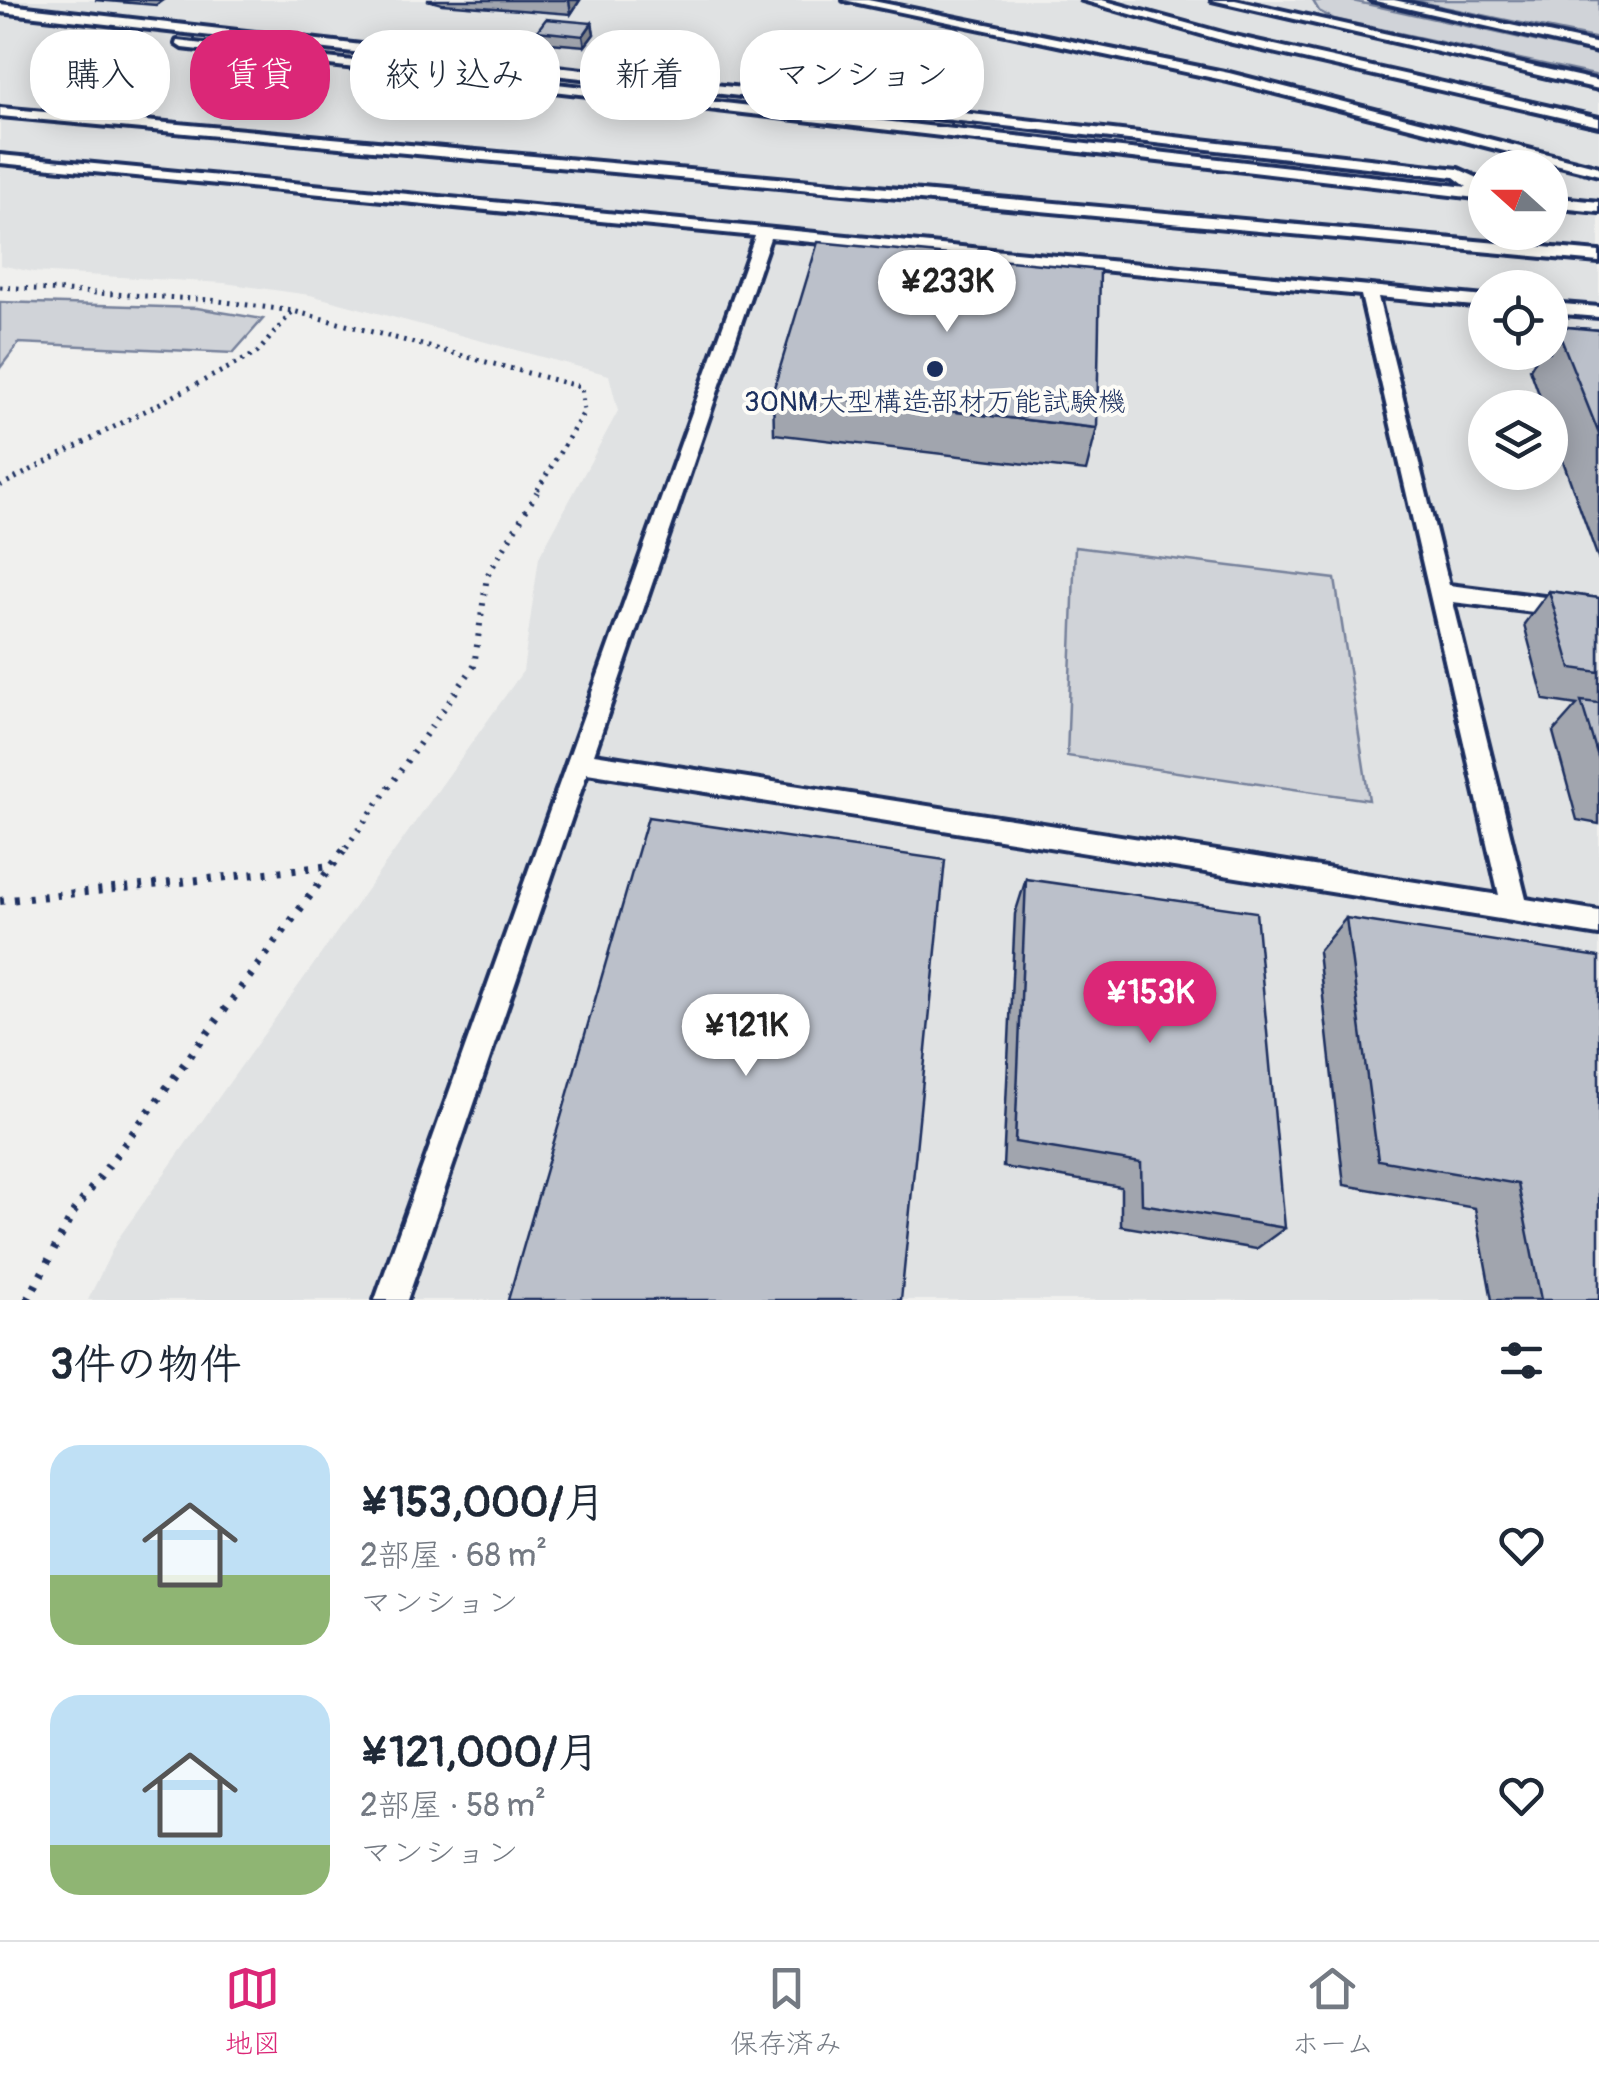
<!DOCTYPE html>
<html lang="ja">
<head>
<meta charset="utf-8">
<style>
	body { margin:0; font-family:Pangolin,"Klee One",sans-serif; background:#f2f2f3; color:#1f2937; height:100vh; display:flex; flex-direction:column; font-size:38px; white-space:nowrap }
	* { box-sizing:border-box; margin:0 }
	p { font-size:32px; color:#747a83 }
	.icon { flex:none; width:55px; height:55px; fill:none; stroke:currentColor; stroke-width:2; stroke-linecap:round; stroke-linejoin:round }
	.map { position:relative; height:1300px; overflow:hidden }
	.panel { display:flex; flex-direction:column; background:#fff; flex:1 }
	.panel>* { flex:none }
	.top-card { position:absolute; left:30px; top:30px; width:1000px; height:90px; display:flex; gap:20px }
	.needle { width:65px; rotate:291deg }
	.fabs { position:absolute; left:1468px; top:150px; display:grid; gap:20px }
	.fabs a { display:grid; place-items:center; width:100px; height:100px; border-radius:50%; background:#fff; box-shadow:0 5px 25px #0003; font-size:50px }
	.price { position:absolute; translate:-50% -85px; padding:0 22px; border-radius:35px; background:#fff; color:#222; font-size:32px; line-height:65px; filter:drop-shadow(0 2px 5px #0008) }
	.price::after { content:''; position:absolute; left:50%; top:60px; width:30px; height:22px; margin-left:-15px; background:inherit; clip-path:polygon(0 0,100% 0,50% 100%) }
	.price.on { background:#db2777; color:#fff }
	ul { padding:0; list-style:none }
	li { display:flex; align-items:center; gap:30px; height:250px; padding:0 50px }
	li span { display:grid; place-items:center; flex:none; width:280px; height:200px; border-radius:30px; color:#555 }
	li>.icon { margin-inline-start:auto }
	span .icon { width:120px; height:120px; fill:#fffc; stroke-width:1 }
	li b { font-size:42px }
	h2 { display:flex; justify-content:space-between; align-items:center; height:120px; padding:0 50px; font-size:42px }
	.chip { padding:0 35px; border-radius:40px; background:#fff; box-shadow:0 5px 25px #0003; font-size:35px; line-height:90px }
	.chip.on { background:#db2777; color:#fff }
	.menu { display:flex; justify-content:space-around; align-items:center; height:140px; border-top:2px solid #e0e1e3; background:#fff; font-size:28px; color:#747a83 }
	.menu a { display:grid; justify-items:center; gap:5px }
	.menu .on { color:#db2777 }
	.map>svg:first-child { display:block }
	.built { fill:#e0e2e3; fill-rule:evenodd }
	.green { fill:#d0d3d8; stroke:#76819b; stroke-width:2.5 }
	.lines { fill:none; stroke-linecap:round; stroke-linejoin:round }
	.lane-casing { stroke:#1b2f5e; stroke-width:8 }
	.path-far2 { stroke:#1b2f5e; stroke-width:5; stroke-dasharray:2.5 6; stroke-linecap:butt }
	.path-far1 { stroke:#1b2f5e; stroke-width:6; stroke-dasharray:2.5 8; stroke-linecap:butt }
	.path { stroke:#1b2f5e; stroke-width:8; stroke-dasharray:4 10; stroke-linecap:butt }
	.lane { fill:#fdfcf7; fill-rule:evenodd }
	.wall { fill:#a1a5ae; stroke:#1b2f5e; stroke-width:2.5 }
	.shaded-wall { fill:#83868d; stroke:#1b2f5e; stroke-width:2.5 }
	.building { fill:#bbc0ca; stroke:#1b2f5e; stroke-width:2.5 }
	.poi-dot { fill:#1b2f5e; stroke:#fdfcf7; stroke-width:4 }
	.labels { text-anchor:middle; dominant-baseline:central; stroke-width:8; stroke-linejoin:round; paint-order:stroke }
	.poi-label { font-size:28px; fill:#1b2f5e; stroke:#fdfcf7 }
</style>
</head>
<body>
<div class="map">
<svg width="1599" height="1300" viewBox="0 0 1599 1300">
	<rect width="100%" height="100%" fill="#f0f0ee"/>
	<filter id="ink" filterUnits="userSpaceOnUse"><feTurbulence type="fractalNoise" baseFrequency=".01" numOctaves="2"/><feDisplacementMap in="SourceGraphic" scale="20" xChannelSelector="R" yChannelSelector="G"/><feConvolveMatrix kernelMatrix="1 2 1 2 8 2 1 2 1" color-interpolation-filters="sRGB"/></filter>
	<g filter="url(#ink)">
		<!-- built -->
		<path class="built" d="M0,0H1599V1300H88L117,1240L523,671L539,557L618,411L609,375L310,295L224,283L33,272L0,265ZM1485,168H1550V232H1485ZM1485,288H1550V352H1485ZM1485,408H1550V472H1485Z"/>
		<!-- green -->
		<g class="green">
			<path d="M1348,0L1599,55V76L1334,19L1319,11L1313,1Z"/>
			<path d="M1410,0H1599V39Z"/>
			<path d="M0,302L197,308L263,319L233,353L19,343L0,368Z"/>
			<path d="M1075,547L1335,579L1369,800L1067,756Z"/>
		</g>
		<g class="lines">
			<defs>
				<g id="lane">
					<path d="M844,0H868L1229,73L1599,167V175L1228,81Z"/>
					<path d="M1082,0H1102L1230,35L1599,118V126L1228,42Z"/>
					<path d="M1212,0H1235L1599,81V89Z"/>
					<path d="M1371,0H1394L1599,44V52Z"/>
					<path d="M0,4L1458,169L1478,178L1485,199L182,48L176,44L177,41L1467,187L1454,177L0,12Z"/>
					<path d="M0,108L1599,252V262L0,116Z"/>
					<path d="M0,155L1485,297V307L1378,297L1449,585L1599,604V620L1453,602L1526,899L1599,911V935L587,773L407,1300H375L755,236L0,163ZM770,238L1361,295L1499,895L594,754Z"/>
					<path d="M1550,197L1599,202V212L1550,207Z"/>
					<path d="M1550,303L1599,307V317L1550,313Z"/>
				</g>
			</defs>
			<!-- lane casing -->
			<use href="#lane" class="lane-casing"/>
			<!-- path-far2 -->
			<g class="path-far2">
				<path d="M0,287L211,300L293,311L581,387L584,412L535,494"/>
				<path d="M0,486L257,353L292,312"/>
			</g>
			<!-- path-far1 -->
			<path class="path-far1" d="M346,848L474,666L487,576L537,492"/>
			<!-- path -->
			<g class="path">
				<path d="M0,901L332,866"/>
				<path d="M28,1300L73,1213L347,846"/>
			</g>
			<!-- lane -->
			<use href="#lane" class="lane"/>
		</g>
		<!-- wall -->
		<g class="wall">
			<path d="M95,0H163L156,5Z"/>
			<path d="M427,0H580L571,14L442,4Z"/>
			<path d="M592,23L594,34L585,46L538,42L537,31Z"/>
			<path d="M1556,326L1599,330V561L1550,425V408H1544L1530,369L1540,352H1550V336Z"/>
			<path d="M773,391L1097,428L1086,471L774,434Z"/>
			<path d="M1549,591L1599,598V824L1577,820L1553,732L1577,705L1544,700L1524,624Z"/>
			<path d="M1026,879L1285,1228L1256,1249L1121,1226V1187L1003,1167L1015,914Z"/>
			<path d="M1346,918L1599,1300H1492L1475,1208L1344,1185L1318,952Z"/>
		</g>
		<!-- shaded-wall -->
		<g class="shaded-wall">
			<path d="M569,0H580L571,14Z"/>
			<path d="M592,23L594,34L585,46L583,36Z"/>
		</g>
		<!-- building -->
		<g class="building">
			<path d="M546,19L592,23L583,36L537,31Z"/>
			<path d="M818,242L1100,270L1097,428L773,391Z"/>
			<path d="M1556,326L1599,330V434Z"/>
			<path d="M1549,591L1599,598V672L1571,668Z"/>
			<path d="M1581,701L1599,703V760Z"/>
			<path d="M648,817L945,860L901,1300H508Z"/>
			<path d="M1026,879L1256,912L1285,1228L1142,1204L1141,1163L1015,1142Z"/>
			<path d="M1346,918L1599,957V1300H1541L1518,1184L1378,1160Z"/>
		</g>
	</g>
	<!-- markers -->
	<circle class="poi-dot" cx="935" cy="369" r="10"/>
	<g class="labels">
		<!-- poi labels -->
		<g class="poi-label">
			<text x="935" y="402">30NM大型構造部材万能試験機</text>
		</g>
	</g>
</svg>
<div class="fabs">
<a><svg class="needle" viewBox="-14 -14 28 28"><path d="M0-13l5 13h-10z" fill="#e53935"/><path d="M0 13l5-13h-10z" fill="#747a83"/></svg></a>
<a><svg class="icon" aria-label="locate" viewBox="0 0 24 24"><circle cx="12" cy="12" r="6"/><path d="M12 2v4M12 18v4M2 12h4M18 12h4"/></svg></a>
<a><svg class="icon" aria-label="layers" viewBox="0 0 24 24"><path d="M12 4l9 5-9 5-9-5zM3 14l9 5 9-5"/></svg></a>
</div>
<b class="price" style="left:947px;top:335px">¥233K</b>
<b class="price on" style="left:1150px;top:1046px">¥153K</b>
<b class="price" style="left:746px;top:1079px">¥121K</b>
<div class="top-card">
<a class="chip">購入</a>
<a class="chip on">賃貸</a>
<a class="chip">絞り込み</a>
<a class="chip">新着</a>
<a class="chip">マンション</a>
</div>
</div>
<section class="panel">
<h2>3件の物件<svg class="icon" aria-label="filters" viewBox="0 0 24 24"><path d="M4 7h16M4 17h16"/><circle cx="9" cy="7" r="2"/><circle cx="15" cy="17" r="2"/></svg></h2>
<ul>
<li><span style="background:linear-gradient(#bfe0f5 65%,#8fb573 0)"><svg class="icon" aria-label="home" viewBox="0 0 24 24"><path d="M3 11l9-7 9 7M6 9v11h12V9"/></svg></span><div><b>¥153,000/月</b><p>2部屋 · 68 m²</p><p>マンション</p></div><svg class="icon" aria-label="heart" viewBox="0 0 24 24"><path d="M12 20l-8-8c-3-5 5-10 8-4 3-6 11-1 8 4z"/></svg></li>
<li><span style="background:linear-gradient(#bfe0f5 75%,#8fb573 0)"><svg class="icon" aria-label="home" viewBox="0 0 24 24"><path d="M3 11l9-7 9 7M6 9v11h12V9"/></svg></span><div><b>¥121,000/月</b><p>2部屋 · 58 m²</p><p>マンション</p></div><svg class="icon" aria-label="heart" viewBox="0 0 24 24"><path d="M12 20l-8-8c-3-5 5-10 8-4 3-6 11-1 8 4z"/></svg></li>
</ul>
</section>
<nav class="menu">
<a class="on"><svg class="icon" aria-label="map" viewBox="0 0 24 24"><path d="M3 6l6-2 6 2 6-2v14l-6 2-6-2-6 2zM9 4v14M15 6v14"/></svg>地図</a>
<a><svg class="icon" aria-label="saved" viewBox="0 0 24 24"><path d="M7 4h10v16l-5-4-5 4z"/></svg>保存済み</a>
<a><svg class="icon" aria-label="home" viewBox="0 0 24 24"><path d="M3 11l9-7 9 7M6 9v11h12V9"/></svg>ホーム</a>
</nav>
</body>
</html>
